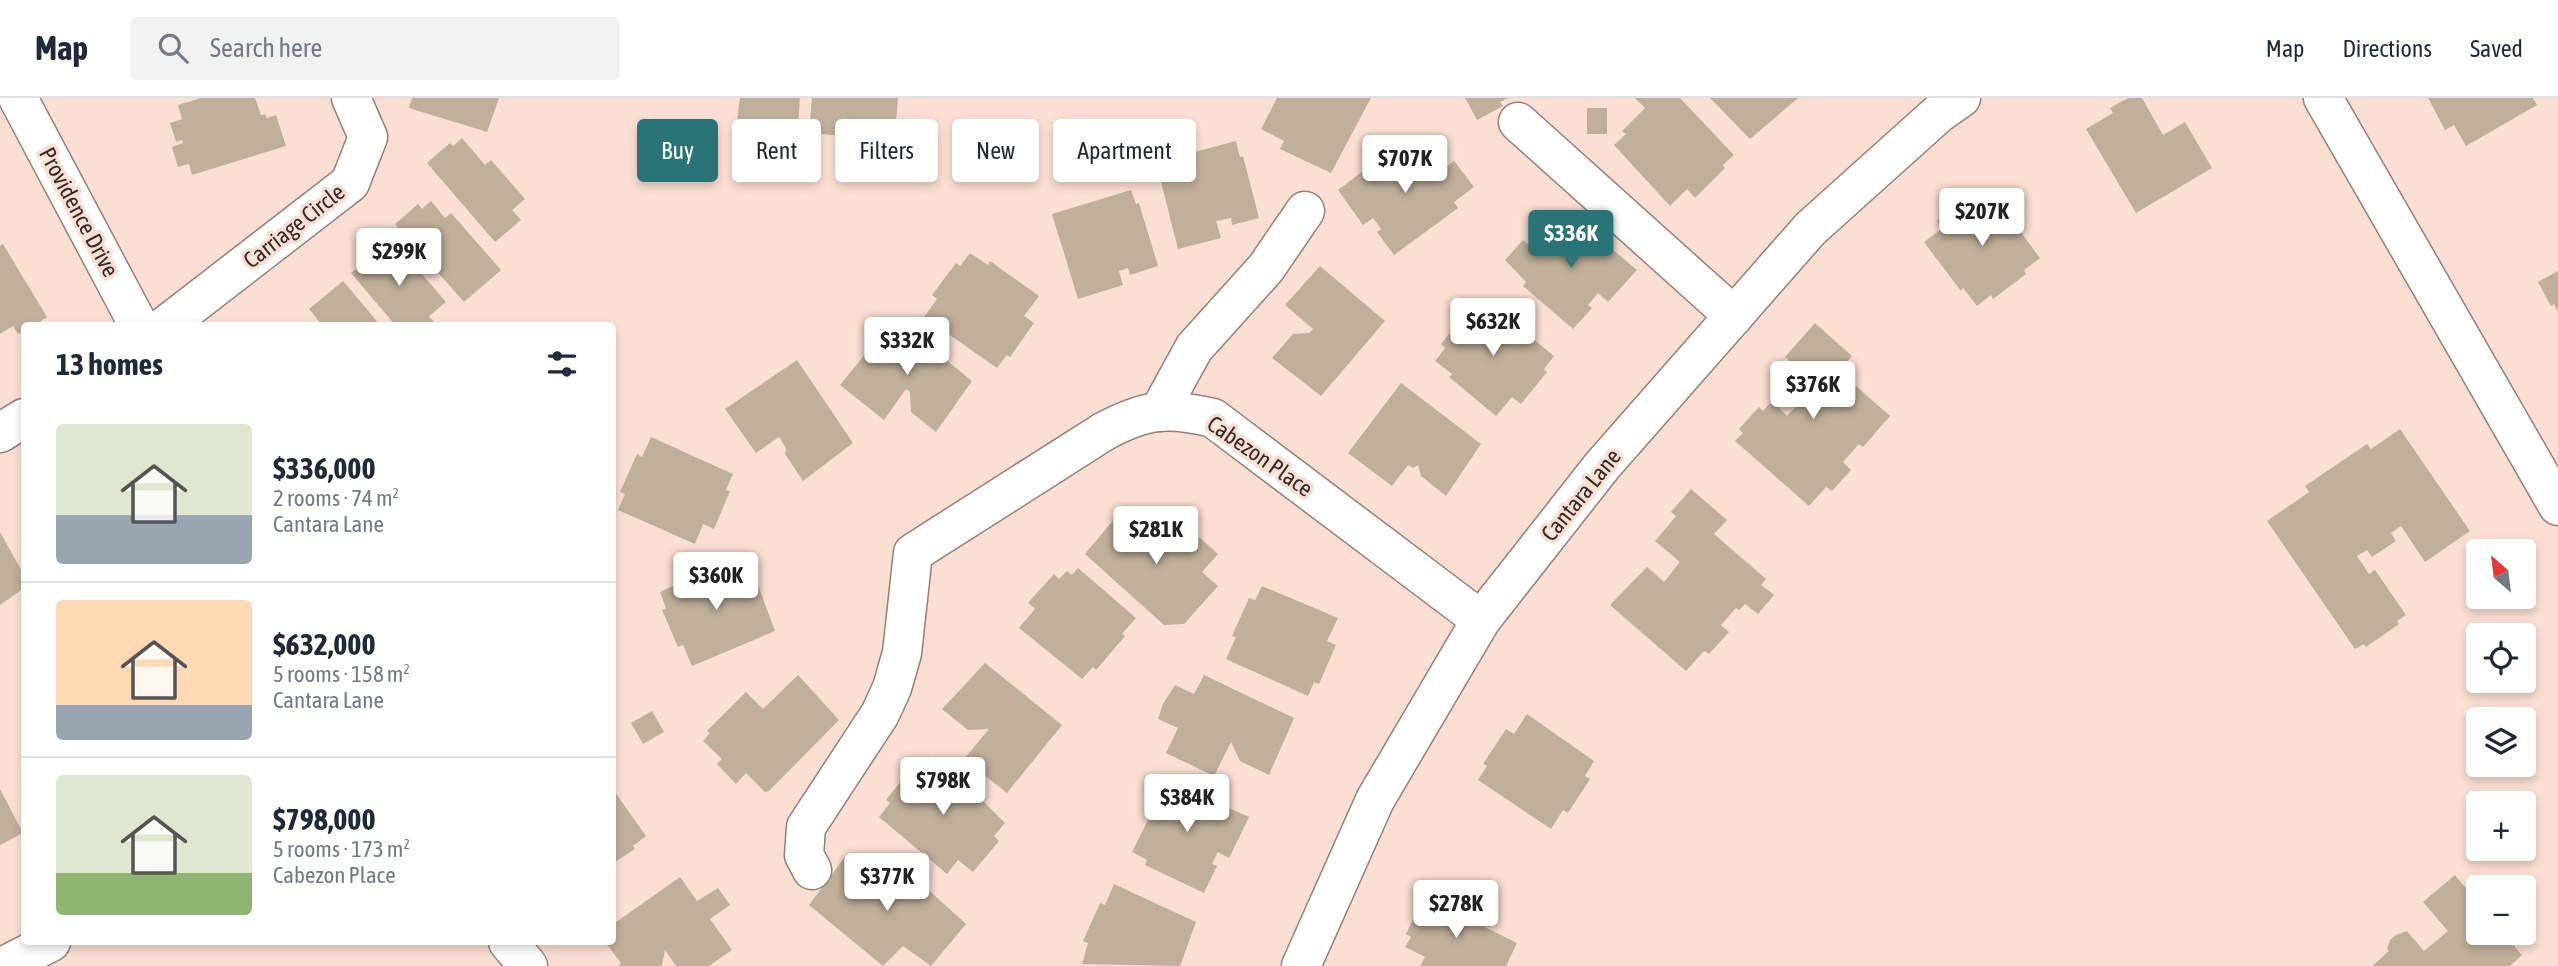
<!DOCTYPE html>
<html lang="en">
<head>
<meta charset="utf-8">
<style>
	body { margin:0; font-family:"Asap Condensed",sans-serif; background:#f2f2f3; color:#1f2937; height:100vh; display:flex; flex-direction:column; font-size:26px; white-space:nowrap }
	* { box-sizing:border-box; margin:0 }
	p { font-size:23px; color:#747a83 }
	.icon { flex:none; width:38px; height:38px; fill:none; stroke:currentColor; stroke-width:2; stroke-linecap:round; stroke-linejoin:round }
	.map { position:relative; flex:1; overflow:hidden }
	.details { position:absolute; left:21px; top:224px; width:595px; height:623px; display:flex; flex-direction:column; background:#fff; border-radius:7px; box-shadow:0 4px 10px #0003 }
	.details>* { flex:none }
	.banner { position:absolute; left:637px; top:21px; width:665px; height:63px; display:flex; gap:14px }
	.needle { width:46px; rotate:332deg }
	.tools { position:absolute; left:2466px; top:441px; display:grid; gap:14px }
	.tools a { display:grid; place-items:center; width:70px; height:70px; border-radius:7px; background:#fff; box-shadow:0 4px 10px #0003; font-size:35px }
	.price { position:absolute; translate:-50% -60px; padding:0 16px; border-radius:7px; background:#fff; color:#222; font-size:23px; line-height:46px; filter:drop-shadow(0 2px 4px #0008) }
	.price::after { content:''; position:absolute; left:50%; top:42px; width:21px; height:16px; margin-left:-10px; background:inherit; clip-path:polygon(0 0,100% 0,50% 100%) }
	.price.current { background:#2a7478; color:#fff }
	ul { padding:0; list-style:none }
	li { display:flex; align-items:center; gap:21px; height:175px; padding:0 35px }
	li+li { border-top:2px solid #e0e1e3 }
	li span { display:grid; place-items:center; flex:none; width:196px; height:140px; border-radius:7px; color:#555 }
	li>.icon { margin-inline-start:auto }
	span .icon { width:84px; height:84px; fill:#fffc; stroke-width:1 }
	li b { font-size:30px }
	h2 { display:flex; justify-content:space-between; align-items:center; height:84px; padding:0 35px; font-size:30px }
	.chip { padding:0 24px; border-radius:7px; background:#fff; box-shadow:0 4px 10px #0003; font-size:24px; line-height:63px }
	.chip.current { background:#2a7478; color:#fff }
	header { display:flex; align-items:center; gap:42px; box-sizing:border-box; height:98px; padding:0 35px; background:#fff; border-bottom:2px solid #e0e1e3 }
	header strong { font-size:33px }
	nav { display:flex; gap:38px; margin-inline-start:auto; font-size:24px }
	.search { width:490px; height:63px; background:#f2f2f3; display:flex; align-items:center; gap:18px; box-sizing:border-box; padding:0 24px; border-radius:7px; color:#747a83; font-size:26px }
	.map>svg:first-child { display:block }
	.building { fill:#c0b09b }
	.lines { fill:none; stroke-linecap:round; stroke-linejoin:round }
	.minor-casing { stroke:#987f75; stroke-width:41 }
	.minor { stroke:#fff; stroke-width:38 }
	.labels { text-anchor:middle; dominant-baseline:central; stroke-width:7; stroke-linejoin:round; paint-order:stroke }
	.street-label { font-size:23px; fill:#342925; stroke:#fbdfd3 }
</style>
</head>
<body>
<header>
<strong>Map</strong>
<div class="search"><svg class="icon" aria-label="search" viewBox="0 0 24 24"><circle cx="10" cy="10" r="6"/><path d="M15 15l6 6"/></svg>Search here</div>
<nav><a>Map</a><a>Directions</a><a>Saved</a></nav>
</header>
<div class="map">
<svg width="2558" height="868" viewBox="0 0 2558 868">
	<rect width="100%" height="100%" fill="#fbdfd3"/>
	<!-- building -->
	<g class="building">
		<path d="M201,0H255L261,17L265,16L267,20L276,17L286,48L192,77L189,66L178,69L172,49L183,45L182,42L176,44L170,25L182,21L178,7Z"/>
		<path d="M412,0H499L487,34L409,10Z"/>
		<path d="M740,0H800L798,29L793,28L791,48L741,43L743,24L737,23Z"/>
		<path d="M812,0H898L896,24L888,32L870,30L869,40L809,35Z"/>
		<path d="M1277,0H1371L1331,75L1280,51L1284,43L1261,31Z"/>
		<path d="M1465,0H1508L1500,4L1503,8L1477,22Z"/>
		<path d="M1635,0H1680L1734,57L1723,67L1725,70L1695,100L1687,91L1670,108L1614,47L1626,36L1622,33L1645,10Z"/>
		<path d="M1710,0H1798L1750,41Z"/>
		<path d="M2128,0H2142L2163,37L2185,24L2212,70L2136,115L2086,31L2113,15L2110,10Z"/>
		<path d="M2428,0H2533L2537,7L2466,48L2454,27L2445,32Z"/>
		<rect x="1587" y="10" width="20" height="26"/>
		<path d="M1408,39L1436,77L1454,63L1474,89L1454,104L1458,110L1394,157L1377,134L1381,131L1373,120L1363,127L1338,92Z"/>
		<path d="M462,40L485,67L491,62L525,101L512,112L521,122L495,144L427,65L450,45L453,48Z"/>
		<path d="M1236,43L1240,59L1243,58L1259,120L1232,127L1231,120L1216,123L1221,140L1178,151L1156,64Z"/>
		<path d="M1131,92L1136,106L1139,105L1158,168L1130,177L1128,170L1119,173L1123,187L1078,201L1052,116Z"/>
		<path d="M1973,96L1978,102L1983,99L1987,104L1994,98L2040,160L2024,172L2026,176L1993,201L1991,197L1977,208L1963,190L1961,193L1924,144L1943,130L1937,123Z"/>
		<path d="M431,103L445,120L451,115L501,172L464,204L395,126L418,106L422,111Z"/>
		<path d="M1568,114L1637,172L1608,204L1598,195L1588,207L1592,210L1573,231L1523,188L1526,184L1505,162L1523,142L1535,152Z"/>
		<path d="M3,146L47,219L33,228H24V233L18,236L13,228L0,236V148Z"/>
		<path d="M383,148L390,156L399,149L446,204L429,218L437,228H396L351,175Z"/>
		<path d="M970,155L988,167L990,163L1039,198L1024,218L1034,225L1010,259L1007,257L997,270L924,219L937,201L932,197L956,165L960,168Z"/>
		<path d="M1320,168L1385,223L1321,298L1272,260L1293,236L1309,235L1313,231L1285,207Z"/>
		<path d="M2558,173V214L2554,206L2551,208L2538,184Z"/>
		<path d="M343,183L381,228H323L309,211Z"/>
		<path d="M1484,201L1554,258L1544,271L1547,274L1521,306L1512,299L1496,318L1449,279L1452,276L1435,263L1445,250L1441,246L1466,215L1470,219Z"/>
		<path d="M895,220L972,283L936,334L911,314L910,294L906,291L884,322L840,287Z"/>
		<path d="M1815,225L1852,258L1839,273L1890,318L1863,349L1859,346L1843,364L1851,372L1832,393L1826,389L1809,408L1735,343L1743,335L1739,331L1759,309L1763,313L1772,303L1787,318L1804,300L1780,278L1791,264L1785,259Z"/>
		<path d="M797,262L853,345L803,383L785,356L786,350L779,339L756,355L725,311Z"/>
		<path d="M1401,285L1481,346L1446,398L1421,378L1418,367L1413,370L1408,367L1392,388L1348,355Z"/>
		<path d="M2400,331L2470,433L2425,464L2401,428L2391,435L2396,443L2372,459L2367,452L2357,458L2369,476L2375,472L2406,517L2397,523L2399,526L2366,549L2364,546L2355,551L2267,423L2309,394L2305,388L2367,346L2371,351Z"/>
		<path d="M651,339L733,376L726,392L730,393L714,431L703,426L695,446L618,412L625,396L620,394L637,356L642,359Z"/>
		<path d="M1691,391L1727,422L1714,436L1766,481L1761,487L1774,497L1758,516L1745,506L1739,512L1736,510L1721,527L1729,534L1709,556L1704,553L1686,573L1610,507L1647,469L1664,484L1680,464L1655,443L1676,418L1671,414Z"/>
		<path d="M1126,407L1149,427L1150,446L1153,448L1178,420L1218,456L1202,474L1218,488L1184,526L1164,527L1085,456Z"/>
		<path d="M0,434L24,477V490L0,507Z"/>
		<path d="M735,459L745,483L755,479L775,533L692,568L683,547L678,549L662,512L666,510L660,494Z"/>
		<path d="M1078,470L1136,520L1122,536L1125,538L1096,572L1093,569L1082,581L1019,530L1035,511L1028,505L1054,476L1059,481L1067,473L1072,477Z"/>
		<path d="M1262,488L1338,520L1327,543L1336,547L1319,586L1314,584L1308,598L1226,561L1236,539L1232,538L1249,500L1255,502Z"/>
		<path d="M985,565L1062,627L1007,695L964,661L989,631L968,632L942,611Z"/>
		<path d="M798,577L839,622L769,693L765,694L746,675L736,686L717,666L722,661L703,643L710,635L707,633L746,594L763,611Z"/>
		<path d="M1204,577L1294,620L1269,677L1240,663L1231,644L1214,678L1166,655L1178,630L1158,621L1163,606L1175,587L1194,596Z"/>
		<path d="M652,613L664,634L643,646L631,625Z"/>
		<path d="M1527,616L1594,663L1585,678L1590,681L1568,715L1563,712L1551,731L1478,682L1487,668L1483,666L1506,631L1514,636Z"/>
		<path d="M935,658L981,696L979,699L1005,725L994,738L999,743L973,774L958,762L947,776L879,719L890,705L886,702L911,671L919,678Z"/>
		<path d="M1154,682L1165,687L1167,682L1249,719L1229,760L1218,754L1212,766L1217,768L1204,795L1145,767L1147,762L1132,754L1156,706L1145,701Z"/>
		<path d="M612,690L646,738L633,748L635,751L612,766Z"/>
		<path d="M0,691L23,735L0,747Z"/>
		<path d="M847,756L872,777L875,798L901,767L966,826L931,868L903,848L883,868L809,807Z"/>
		<path d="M2455,777L2478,805V835H2503L2522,857L2510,868H2372L2389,853L2387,851L2390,842L2396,837L2407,833L2424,853L2448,833L2423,804Z"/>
		<path d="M680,779L697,803L718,790L730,807L710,821L732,852L709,868H676L665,852L662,868H618L621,865L605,844H612V827Z"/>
		<path d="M1114,786L1196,824L1180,868L1082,866L1088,845L1083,843L1100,805L1105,807Z"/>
		<path d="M1430,802L1517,845L1506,868H1420L1425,859L1405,849L1411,839L1406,836L1419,809L1424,812Z"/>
	</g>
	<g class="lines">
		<defs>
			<g id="minor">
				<path d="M18,0L139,228"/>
				<path d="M2323,0L2558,408"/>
				<path d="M1518,24L1734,218"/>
				<path d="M165,228L350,85L368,39L351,0"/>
				<path d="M1159,314L1194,250L1266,170L1305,113"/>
				<path d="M0,335L24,320"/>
				<path d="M812,772L804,757L806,729L880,616L892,590L902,555L913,455L1103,334C1145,311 1167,309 1213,320L1481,522"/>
				<path d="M508,844L528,868"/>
				<path d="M4,868L51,844"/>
				<path d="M1301,868L1375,702L1481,522L1602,368L1810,131L1938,16L1961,0"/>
			</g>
		</defs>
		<!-- minor casing -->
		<use href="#minor" class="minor-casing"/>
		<!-- minor -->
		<use href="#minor" class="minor"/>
	</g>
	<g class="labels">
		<!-- street labels -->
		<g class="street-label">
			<text transform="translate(79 114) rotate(62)">Providence Drive</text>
			<text transform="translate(294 128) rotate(-38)">Carriage Circle</text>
			<text transform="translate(1260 358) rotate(35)">Cabezon Place</text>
			<text transform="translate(1581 397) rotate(-51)">Cantara Lane</text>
		</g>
	</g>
</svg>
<div class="tools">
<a><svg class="needle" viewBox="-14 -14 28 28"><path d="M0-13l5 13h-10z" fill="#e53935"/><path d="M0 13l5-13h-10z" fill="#747a83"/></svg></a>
<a><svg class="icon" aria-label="locate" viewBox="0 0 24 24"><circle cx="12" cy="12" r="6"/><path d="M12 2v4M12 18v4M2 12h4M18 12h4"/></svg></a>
<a><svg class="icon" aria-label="layers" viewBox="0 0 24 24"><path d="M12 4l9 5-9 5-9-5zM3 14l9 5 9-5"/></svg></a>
<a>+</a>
<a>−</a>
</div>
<b class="price" style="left:1405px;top:97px">$707K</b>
<b class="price" style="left:1982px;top:150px">$207K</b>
<b class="price current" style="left:1571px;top:172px">$336K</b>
<b class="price" style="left:399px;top:190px">$299K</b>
<b class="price" style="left:1493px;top:260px">$632K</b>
<b class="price" style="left:907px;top:279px">$332K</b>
<b class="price" style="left:1813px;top:323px">$376K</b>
<b class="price" style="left:1156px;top:468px">$281K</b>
<b class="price" style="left:716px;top:514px">$360K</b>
<b class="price" style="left:943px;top:719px">$798K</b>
<b class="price" style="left:1187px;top:736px">$384K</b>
<b class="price" style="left:887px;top:815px">$377K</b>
<b class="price" style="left:1456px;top:842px">$278K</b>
<div class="banner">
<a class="chip current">Buy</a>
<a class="chip">Rent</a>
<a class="chip">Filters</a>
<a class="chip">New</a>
<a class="chip">Apartment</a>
</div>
<section class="details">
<h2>13 homes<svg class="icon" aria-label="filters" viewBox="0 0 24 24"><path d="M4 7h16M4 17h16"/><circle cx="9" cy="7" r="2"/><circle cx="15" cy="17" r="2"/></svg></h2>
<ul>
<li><span style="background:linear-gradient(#dfe7d0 65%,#9aa5b1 0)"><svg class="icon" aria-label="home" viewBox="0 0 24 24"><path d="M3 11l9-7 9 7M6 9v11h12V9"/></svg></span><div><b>$336,000</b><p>2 rooms · 74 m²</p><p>Cantara Lane</p></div></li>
<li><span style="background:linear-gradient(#ffd9b3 75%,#9aa5b1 0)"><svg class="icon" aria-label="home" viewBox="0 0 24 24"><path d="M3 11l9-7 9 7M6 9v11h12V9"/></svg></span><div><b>$632,000</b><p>5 rooms · 158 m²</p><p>Cantara Lane</p></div></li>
<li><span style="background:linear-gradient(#dfe7d0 70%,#8fb573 0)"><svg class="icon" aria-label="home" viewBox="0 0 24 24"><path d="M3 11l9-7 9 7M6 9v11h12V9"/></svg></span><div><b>$798,000</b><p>5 rooms · 173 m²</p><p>Cabezon Place</p></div></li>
</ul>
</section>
</div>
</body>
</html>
